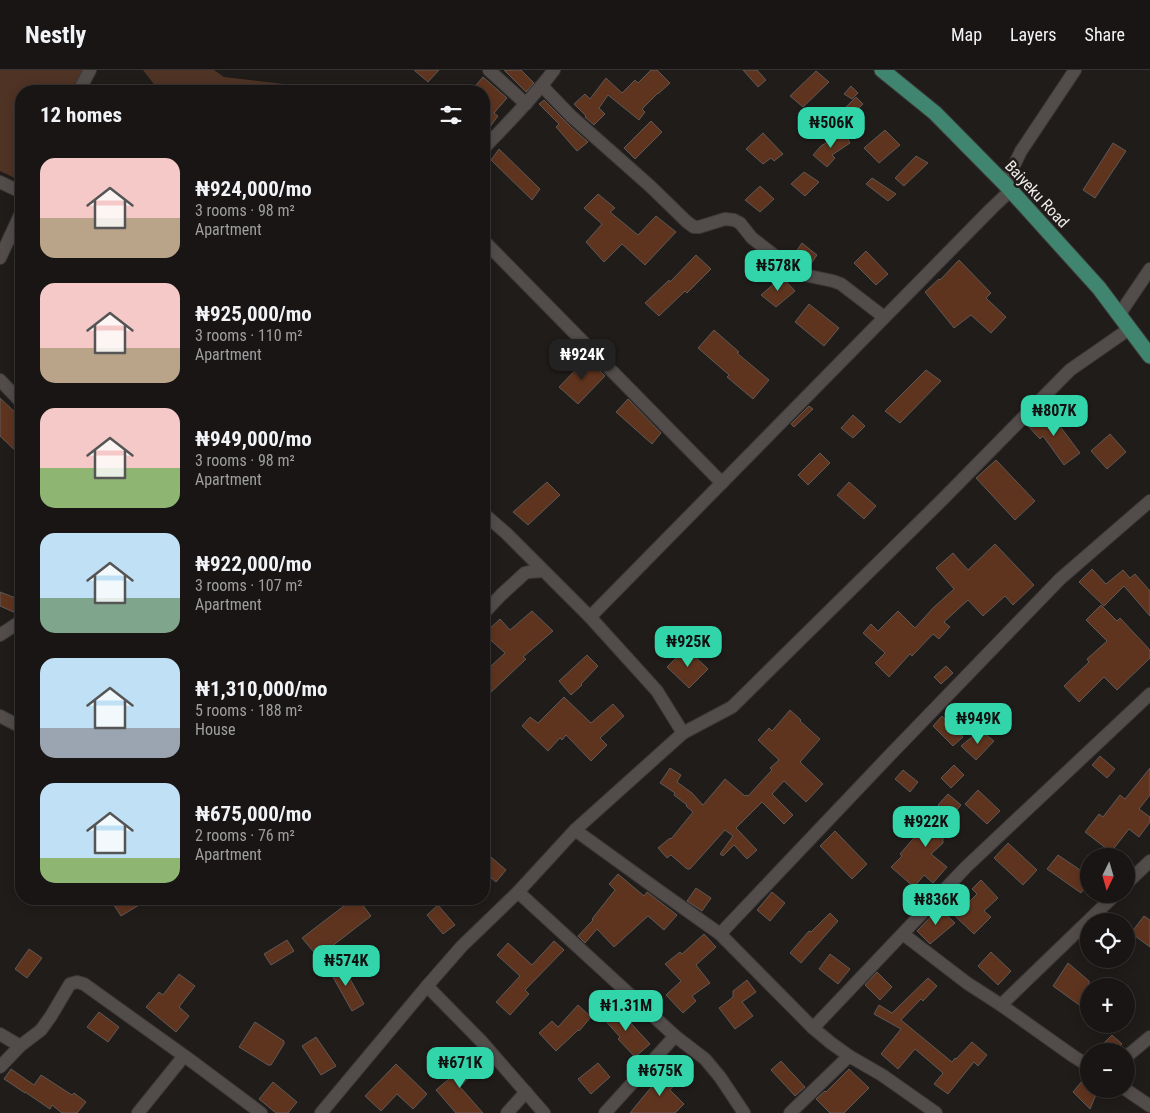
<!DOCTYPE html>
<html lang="en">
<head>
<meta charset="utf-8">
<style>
	body { margin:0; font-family:"Roboto Condensed",sans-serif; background:#211e1d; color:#f1f3f6; height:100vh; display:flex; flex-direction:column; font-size:19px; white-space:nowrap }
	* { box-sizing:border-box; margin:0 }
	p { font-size:16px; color:#9f9fa0 }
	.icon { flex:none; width:28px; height:28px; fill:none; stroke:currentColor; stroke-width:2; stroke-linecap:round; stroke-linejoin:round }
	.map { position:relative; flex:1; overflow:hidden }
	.sheet { position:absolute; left:15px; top:15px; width:475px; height:820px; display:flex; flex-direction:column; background:#181514; border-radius:20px; box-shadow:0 2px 12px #0003,0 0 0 1px #363434 }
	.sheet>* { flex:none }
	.needle { width:32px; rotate:185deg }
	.buttons { position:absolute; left:1080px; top:778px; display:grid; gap:10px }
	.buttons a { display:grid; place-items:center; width:55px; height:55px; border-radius:50%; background:#181514; box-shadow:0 2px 12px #0003,0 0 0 1px #363434; font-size:25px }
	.price { position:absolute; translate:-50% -42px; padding:0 11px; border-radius:10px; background:#32d4a9; color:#111; font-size:16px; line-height:32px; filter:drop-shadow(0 1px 2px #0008) }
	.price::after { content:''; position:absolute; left:50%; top:30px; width:15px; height:11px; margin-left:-8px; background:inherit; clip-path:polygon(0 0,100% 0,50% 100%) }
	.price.active { background:#222; color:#fff }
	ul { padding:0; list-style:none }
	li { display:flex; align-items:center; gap:15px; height:125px; padding:0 25px }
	li span { display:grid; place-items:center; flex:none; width:140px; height:100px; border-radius:15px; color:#555 }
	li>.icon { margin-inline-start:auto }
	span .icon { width:60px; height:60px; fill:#fffc; stroke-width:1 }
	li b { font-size:21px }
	h2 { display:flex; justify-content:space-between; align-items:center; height:60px; padding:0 25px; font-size:21px }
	header { display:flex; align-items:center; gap:30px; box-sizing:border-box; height:70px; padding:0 25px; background:#181514; border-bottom:1px solid #363434 }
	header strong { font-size:24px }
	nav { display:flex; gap:28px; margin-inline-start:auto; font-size:18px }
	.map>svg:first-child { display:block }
	.green { fill:#4f3325 }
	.building { fill:#5f341f; stroke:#5e5957 }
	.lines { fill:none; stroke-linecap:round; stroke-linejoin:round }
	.minor-casing { stroke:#3d3938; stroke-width:14 }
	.major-casing { stroke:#3d3938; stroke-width:17 }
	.minor { stroke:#524d4b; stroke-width:12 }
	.major { stroke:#408570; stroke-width:15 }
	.labels { text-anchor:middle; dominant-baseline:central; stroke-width:5; stroke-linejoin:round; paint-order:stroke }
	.street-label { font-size:16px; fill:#f0edec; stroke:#201c1a }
</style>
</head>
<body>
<header>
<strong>Nestly</strong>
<nav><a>Map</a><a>Layers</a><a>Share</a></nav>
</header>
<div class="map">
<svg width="1150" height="1043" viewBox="0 0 1150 1043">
	<rect width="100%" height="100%" fill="#201c1a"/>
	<!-- green -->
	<g class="green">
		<path d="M0,0H85L76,21H21V111L0,101Z"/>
		<path d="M143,0H214L224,7L342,21H159Z"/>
	</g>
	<!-- building -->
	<g class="building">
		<path d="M414,0H439L428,12Z"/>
		<path d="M504,0H521L534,13L526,22Z"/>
		<path d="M651,0H657L670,13L658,24V23L642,39L645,42L639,50L608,25L599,38L605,44L594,55L585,47L586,46L574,34L585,24L590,29L606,8L622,23L635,10L638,13Z"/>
		<path d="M743,0H757L766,10L758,17Z"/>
		<path d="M816,1L829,12L803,37L790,26Z"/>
		<path d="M483,7L507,28L494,43L498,46L489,58L484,54V21H471Z"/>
		<path d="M851,16L858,23L852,29L844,24Z"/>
		<path d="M856,27L863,34L854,43L846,37Z"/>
		<path d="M544,30L572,58L588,72L577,81L556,57L559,54L539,34Z"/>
		<path d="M651,51L662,62L635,89L624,78Z"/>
		<path d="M885,60L900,75L879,93L864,78Z"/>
		<path d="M844,62L850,73L832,85L835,88L827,97L813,85L821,76Z"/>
		<path d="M763,63L783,84L774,91L771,88L763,94L746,79Z"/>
		<path d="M1113,73L1126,81L1095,128L1083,120Z"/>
		<path d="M499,79L540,119L532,130L491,90Z"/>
		<path d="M916,86L928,93L904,116L895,108Z"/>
		<path d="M804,102L819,112L805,126L791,114Z"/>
		<path d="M872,108L896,124L888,131L866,114Z"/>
		<path d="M760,116L774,129L760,142L745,130Z"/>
		<path d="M598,124L615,138L610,142L638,165L656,146L676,162L645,195L622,174L604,192L586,172L602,154L584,138Z"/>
		<path d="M802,173L817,185L810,195L795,183Z"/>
		<path d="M866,181L888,204L876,215L854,193Z"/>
		<path d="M696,185L711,199L687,223L685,221L659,246L645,233L669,210L670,212Z"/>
		<path d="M959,190L991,223L986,228L1006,247L991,263L971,245L954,258L925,222L939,209L940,210Z"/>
		<path d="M782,207L795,221L776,237L761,225Z"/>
		<path d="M809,234L839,258L824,276L795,252Z"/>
		<path d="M714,260L739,282L737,283L769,310L753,329L727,307L729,305L698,278Z"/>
		<path d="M587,288L605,306L578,334L559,317Z"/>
		<path d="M926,300L941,311L900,353L885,341Z"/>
		<path d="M0,328L21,348V386L0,366Z"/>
		<path d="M628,329L661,363L652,374L616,342Z"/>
		<path d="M809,336L813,339L794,357L791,354Z"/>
		<path d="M1045,340L1059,355L1080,383L1064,395L1043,366L1040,369L1028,356Z"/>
		<path d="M853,345L865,356L853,368L841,358Z"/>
		<path d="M1110,364L1126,382L1107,399L1091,381Z"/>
		<path d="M820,383L830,393L808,415L798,405Z"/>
		<path d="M996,390L1035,431L1015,450L976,408Z"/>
		<path d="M547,412L560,425L528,455L513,442Z"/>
		<path d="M849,412L876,436L864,449L837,425Z"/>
		<path d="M995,474L1034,515L1013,535L1005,526L983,546L968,530L944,552L950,557L939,569L933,564L912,586L910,584L889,607L875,593L885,583L863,563L871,554L878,561L898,541L915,558L933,538L954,519L936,498L953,483L968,500Z"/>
		<path d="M1092,499L1106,514L1123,500L1130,508L1135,504L1150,521V546L1124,516L1104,536L1079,512Z"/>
		<path d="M0,522L21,530V543L18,544L0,536Z"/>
		<path d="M1101,535L1117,551L1120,548L1150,580V588L1117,620L1104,607L1079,632L1064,616L1089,592L1087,589L1107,571L1086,550Z"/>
		<path d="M532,541L553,561L523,587L526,589L488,625L484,621V601L489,596L490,597L505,583L484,564L500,549L510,560Z"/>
		<path d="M686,578L708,599L689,618L667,597Z"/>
		<path d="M587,585L598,596L581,614L582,615L571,625L559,611Z"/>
		<path d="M946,596L953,603L941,614L934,607Z"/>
		<path d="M564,627L591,653L613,634L624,646L600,668L607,675L591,691L566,665L562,670L560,668L548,681L522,656L530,647L538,653Z"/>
		<path d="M790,640L801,650L800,651L820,669L800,692L823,714L806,732L784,711L772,724L793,745L784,754L762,732L736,758L757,780L747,789L734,775L723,786L720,784L733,766L725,760L690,799H687L671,785L667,788L658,778L670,768L671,769L693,742L686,736L687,735L674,725L675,723L660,713L670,698L681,705L677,712L692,723L703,735L725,709L745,726L747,725L748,726L772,700L770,698L779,690L758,670L769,658L772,661Z"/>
		<path d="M942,646L963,667L953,676L933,656Z"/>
		<path d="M980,660L994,671L976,690L961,676Z"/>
		<path d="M1100,686L1115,699L1107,708L1092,695Z"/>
		<path d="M954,695L964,705L951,718L941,708Z"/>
		<path d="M1150,698V725L1139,739L1150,747V752L1139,767L1129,759L1111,782L1085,762L1099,744L1103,747L1120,725L1125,729Z"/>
		<path d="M903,700L918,712L910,722L895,709Z"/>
		<path d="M978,720L1000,741L987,754L965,734Z"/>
		<path d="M948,724L961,735L951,747L942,739L943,773L931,784L947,797L933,813L924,805L914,817L891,797L902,786L900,784L919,762L917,759L941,738L938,735Z"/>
		<path d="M835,761L867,794L852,809L820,776Z"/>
		<path d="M1008,773L1037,800L1023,815L994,788Z"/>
		<path d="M1058,785L1089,806V812L1081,823L1047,799Z"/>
		<path d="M491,787L506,800L496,812L484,802V795Z"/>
		<path d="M618,804L644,826L647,822L677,845L664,860L648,846L614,877L597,859L585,873L578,866L593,850L592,849L615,820L609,814Z"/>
		<path d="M981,810L998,828L984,841L991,847L974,864L955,846L977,824L972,819Z"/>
		<path d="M696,818L711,828L702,841L687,831Z"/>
		<path d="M772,822L785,833L770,851L757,840Z"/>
		<path d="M110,829H149L121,846Z"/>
		<path d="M353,829H358L371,846L318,887L302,868Z"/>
		<path d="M438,835L455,855L443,864L427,845Z"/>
		<path d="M939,838L955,853L930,874L917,861Z"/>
		<path d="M830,843L838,851L801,893L790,883L809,861L811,862Z"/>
		<path d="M1144,846L1150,850V877L1131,863Z"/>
		<path d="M704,864L716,877L696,895L710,913L692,926L696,931L683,943L666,925L681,911L665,894L680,882L682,884Z"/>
		<path d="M287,870L294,881L271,895L264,884Z"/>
		<path d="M554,871L564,880L525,920L529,924L510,945L496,932L520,906L497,885L508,873L532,895Z"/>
		<path d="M29,879L42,888L27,908L15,899Z"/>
		<path d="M991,882L1011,901L998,915L978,896Z"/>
		<path d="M830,884L850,899L838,914L819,899Z"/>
		<path d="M341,893L364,934L352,941L329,900Z"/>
		<path d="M1068,893L1089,911V942L1053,916Z"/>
		<path d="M877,902L892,917L880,930L865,915Z"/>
		<path d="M179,904L195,916L179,937L189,946L176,962L146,937L159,922L163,925Z"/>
		<path d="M928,908L937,916L923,931L921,929L901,950L952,992L955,988L956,989L972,972L987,985L978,996L974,992L948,1024L934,1014L943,1003L915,979L898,999L881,984L901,959L874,944L879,935L892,943Z"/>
		<path d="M747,910L756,922L742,932L753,946L735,959L719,938L733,927V921Z"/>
		<path d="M578,935L591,947L579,961L578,960L556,981L539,963L552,951L558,957Z"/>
		<path d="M617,936L629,949L628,950L650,974L635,987L618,969L620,967L603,948Z"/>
		<path d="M99,942L119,957L108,972L87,957Z"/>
		<path d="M255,952L284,971V974L271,995H268L239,977Z"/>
		<path d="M1112,965L1122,974L1115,981H1096Z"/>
		<path d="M316,967L336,996L321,1005L302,976Z"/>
		<path d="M470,986L480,996L460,1017L483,1043H456L436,1020L456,1003L454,1002Z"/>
		<path d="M781,991L805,1017L795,1026L771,1000Z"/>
		<path d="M598,993L610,1007L591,1024L578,1009Z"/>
		<path d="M396,994L427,1024L413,1039L397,1024L381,1041L365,1026Z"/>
		<path d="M11,999L34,1015L41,1005L72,1025L74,1023L86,1032L77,1043H62L52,1035L50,1039L25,1022V1023L4,1009Z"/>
		<path d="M666,999L679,1010L670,1020L684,1034L675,1043H630Z"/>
		<path d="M849,999L869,1018L844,1043H830L816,1029L825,1021L826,1022Z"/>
		<path d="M1083,1010L1089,1014V1019H1094L1097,1022L1090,1039L1073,1022Z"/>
		<path d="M273,1012L297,1032L288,1043H276L259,1029Z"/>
	</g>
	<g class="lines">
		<defs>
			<g id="minor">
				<path d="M489,0L526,34"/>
				<path d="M542,16L571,46L650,116L687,152L694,157H699L725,149L734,150L740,153L752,168L792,199L809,206L833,211L841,214L884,247"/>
				<path d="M79,21L90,0"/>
				<path d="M484,78C508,53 533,28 554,0"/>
				<path d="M0,112L21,122"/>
				<path d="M1005,114L1021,81L1075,0"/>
				<path d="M484,171L722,413"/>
				<path d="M0,188L21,143"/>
				<path d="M1119,245L1150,199"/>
				<path d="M0,310L21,332"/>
				<path d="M484,444L506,463L590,547L657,621L683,663"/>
				<path d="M484,543L501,525L525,503L529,502L543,501"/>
				<path d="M590,547L991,139L1011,120"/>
				<path d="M0,565L21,551"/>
				<path d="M0,646L21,657"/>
				<path d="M575,760L658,820L720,864L813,958L831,973L849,986L882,1005L936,1043"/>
				<path d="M1126,814L1150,791"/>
				<path d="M518,822L675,966L705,989L720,1007L744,1043"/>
				<path d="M720,864L889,686L1060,509L1150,431"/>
				<path d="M903,864L967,913L1001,935L1073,986L1089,996"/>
				<path d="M427,916L482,972L544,1043"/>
				<path d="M1001,935L1116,824"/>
				<path d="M813,958L966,797L1150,624"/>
				<path d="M0,964L20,976"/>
				<path d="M1126,987L1150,967"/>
				<path d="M0,997L20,976L41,960L51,946L70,914L77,912L84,914L190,990L261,1043"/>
				<path d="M1125,1019L1150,1036"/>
				<path d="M138,1043L184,986"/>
				<path d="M321,1043L427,916L462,876L518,822L575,760L683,663L732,637L942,430L1070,300L1129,259"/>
				<path d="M507,1043L526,1022"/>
				<path d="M605,1043L675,966"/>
				<path d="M790,1043L849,986"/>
			</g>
			<path id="major" d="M882,0L935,43L1005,114L1099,218L1150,286"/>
		</defs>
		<!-- minor casing -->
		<use href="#minor" class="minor-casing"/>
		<!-- major casing -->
		<use href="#major" class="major-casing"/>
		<!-- minor -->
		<use href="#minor" class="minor"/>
		<!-- major -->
		<use href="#major" class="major"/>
	</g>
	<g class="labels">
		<!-- street labels -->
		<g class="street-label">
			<text transform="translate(1037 124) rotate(47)">Baiyeku Road</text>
		</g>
	</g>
</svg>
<div class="buttons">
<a><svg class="needle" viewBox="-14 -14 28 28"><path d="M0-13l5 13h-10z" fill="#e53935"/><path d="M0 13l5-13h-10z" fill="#9f9fa0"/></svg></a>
<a><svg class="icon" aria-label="locate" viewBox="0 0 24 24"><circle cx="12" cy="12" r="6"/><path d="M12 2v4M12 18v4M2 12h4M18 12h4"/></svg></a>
<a>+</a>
<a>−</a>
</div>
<b class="price" style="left:831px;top:79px">₦506K</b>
<b class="price" style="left:778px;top:222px">₦578K</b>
<b class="price active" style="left:582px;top:311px">₦924K</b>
<b class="price" style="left:1054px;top:367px">₦807K</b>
<b class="price" style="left:688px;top:598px">₦925K</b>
<b class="price" style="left:978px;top:675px">₦949K</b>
<b class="price" style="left:926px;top:778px">₦922K</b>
<b class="price" style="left:936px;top:856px">₦836K</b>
<b class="price" style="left:346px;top:917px">₦574K</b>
<b class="price" style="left:626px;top:962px">₦1.31M</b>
<b class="price" style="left:460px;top:1019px">₦671K</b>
<b class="price" style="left:660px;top:1027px">₦675K</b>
<section class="sheet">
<h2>12 homes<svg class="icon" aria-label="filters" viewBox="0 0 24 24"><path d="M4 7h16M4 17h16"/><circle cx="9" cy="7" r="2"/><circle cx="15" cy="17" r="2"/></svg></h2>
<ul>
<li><span style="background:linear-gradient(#f6c9c9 60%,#b9a48a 0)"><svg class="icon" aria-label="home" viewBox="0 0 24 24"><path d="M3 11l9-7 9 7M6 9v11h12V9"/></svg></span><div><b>₦924,000/mo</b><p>3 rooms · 98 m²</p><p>Apartment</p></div></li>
<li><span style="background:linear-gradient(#f6c9c9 65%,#b9a48a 0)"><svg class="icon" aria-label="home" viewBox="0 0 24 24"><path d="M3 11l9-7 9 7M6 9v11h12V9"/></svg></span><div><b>₦925,000/mo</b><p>3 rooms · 110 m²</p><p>Apartment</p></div></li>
<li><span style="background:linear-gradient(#f6c9c9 60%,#8fb573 0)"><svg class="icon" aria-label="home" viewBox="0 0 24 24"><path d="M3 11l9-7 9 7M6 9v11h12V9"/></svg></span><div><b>₦949,000/mo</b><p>3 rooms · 98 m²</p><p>Apartment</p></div></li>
<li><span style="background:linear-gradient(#bfe0f5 65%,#7fa58c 0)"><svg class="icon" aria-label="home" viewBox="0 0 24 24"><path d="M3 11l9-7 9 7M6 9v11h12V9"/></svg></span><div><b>₦922,000/mo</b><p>3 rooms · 107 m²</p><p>Apartment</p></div></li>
<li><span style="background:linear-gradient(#bfe0f5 70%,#9aa5b1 0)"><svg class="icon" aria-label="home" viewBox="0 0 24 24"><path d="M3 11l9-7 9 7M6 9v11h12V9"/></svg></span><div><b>₦1,310,000/mo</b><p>5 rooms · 188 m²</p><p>House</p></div></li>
<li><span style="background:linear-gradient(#bfe0f5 75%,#8fb573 0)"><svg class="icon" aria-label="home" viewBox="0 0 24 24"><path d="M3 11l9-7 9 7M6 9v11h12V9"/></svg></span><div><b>₦675,000/mo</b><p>2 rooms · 76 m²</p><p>Apartment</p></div></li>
</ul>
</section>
</div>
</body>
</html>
